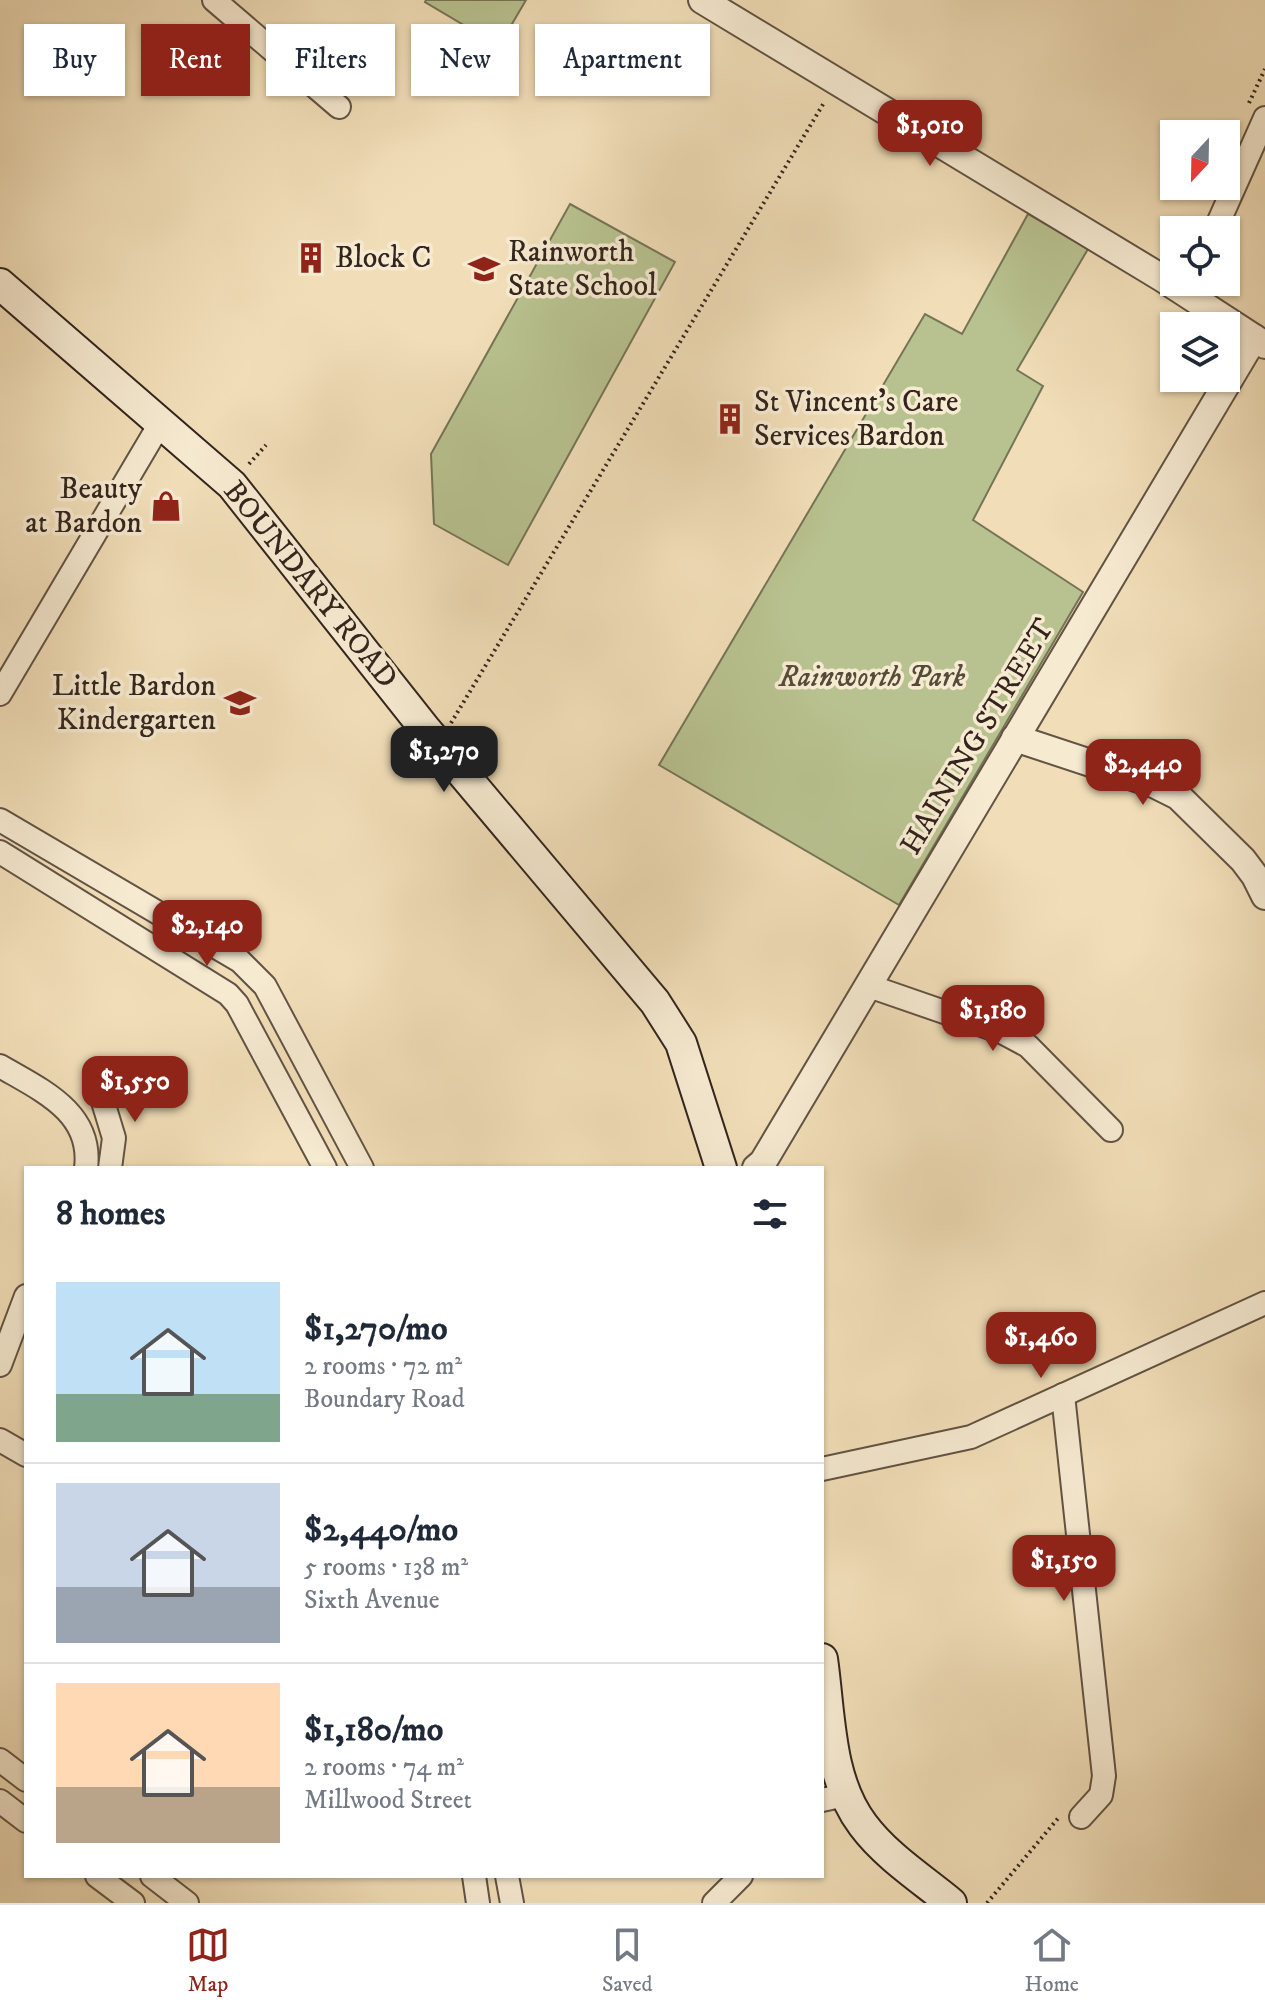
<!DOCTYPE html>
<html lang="en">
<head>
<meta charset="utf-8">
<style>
	body { margin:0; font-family:"IM FELL DW Pica",serif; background:#f6f6f7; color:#1f2937; height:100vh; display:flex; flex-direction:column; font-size:30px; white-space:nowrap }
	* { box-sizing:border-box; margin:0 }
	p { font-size:26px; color:#747a83 }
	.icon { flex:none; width:44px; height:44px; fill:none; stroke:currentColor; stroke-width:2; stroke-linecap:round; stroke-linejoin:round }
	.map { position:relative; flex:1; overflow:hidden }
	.details { position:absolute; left:24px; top:1166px; width:800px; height:712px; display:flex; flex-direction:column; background:#fff; border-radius:0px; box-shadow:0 2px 6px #0004 }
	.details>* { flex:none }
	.guide { position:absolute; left:24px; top:24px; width:800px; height:72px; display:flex; gap:16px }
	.needle { width:52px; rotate:202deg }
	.controls { position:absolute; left:1160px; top:120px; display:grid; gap:16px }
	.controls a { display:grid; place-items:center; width:80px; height:80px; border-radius:0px; background:#fff; box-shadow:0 2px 6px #0004; font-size:40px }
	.price { position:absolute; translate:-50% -68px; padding:0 18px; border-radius:16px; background:#8f2418; color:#fff; font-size:26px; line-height:52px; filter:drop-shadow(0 2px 4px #0008) }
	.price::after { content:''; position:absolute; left:50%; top:48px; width:24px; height:18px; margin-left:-12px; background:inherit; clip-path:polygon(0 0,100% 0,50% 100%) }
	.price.active { background:#222; color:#fff }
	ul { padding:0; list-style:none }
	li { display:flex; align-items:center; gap:24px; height:200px; padding:0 32px }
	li+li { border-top:2px solid #e0e1e3 }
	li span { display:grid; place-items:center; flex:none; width:224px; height:160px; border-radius:0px; color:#555 }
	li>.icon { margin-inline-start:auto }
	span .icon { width:96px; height:96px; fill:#fffc; stroke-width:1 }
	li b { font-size:34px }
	h2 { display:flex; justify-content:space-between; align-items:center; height:96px; padding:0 32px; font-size:34px }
	.tag { padding:0 28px; border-radius:0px; background:#fff; box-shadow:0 2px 6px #0004; font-size:28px; line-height:72px }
	.tag.active { background:#8f2418; color:#fff }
	.tabs { display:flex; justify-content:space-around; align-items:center; height:112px; border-top:2px solid #e0e1e3; background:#fff; font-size:22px; color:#747a83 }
	.tabs a { display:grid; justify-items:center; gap:4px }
	.tabs .active { color:#8f2418 }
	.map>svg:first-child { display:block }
	.green { fill:#b8c290; stroke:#767456; stroke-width:2 }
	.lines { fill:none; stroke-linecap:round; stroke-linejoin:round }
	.minor-casing { stroke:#625344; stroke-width:26 }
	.tertiary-casing { stroke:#625344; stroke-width:30 }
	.secondary-casing { stroke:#33251d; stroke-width:34 }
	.path { stroke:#33251d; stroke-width:4; stroke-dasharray:2 4; stroke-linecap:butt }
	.minor { stroke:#f6ead1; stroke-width:22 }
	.tertiary { stroke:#f6ead1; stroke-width:26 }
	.secondary { stroke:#f6ead1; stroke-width:30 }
	.labels { text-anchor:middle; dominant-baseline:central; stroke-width:7; stroke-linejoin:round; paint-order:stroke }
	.poi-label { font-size:30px; fill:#33251d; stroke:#f6ead1; text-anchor:start }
	.street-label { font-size:30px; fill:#33251d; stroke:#f6ead1 }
	.park-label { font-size:30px; font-style:italic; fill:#544c3a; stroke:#f6ead1 }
</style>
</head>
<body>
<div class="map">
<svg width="1265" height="1903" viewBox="0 0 1265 1903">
	<rect width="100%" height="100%" fill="#f1deb8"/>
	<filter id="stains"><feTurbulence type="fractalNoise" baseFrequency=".0025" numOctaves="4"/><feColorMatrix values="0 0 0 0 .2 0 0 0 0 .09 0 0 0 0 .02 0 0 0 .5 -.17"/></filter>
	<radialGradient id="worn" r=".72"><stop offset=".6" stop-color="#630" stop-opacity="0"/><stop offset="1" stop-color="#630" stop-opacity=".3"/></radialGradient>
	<!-- green -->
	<g class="green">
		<path d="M426,0H526L499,46L425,2Z"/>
		<path d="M570,204L675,262L508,565L434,524L431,454Z"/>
		<path d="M1028,214L1088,249L1017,370L1043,386L973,520L1083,592L899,905L659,765L925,314L962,334Z"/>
	</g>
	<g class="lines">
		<defs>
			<g id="minor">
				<path d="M214,0L339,107"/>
				<path d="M1215,230L1265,118"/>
				<path d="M0,694L161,422"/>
				<path d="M0,820L240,961L265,986L362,1168"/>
				<path d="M0,852L228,994L237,1004L325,1168"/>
				<path d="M869,986L1002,1032L1028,1046L1111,1130"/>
				<path d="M0,1066C41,1090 93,1112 86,1168"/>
				<path d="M97,1082L114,1138L110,1168"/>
				<path d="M0,1365L26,1296"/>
				<path d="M1063,1395L1104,1776L1101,1795L1081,1817"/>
				<path d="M0,1440L26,1455"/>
				<path d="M822,1469L971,1437L1265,1303"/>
				<path d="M0,1760L26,1780"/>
				<path d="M822,1800L845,1795"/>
				<path d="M0,1801L26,1821"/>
				<path d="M97,1876L133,1903"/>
				<path d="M152,1876L187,1903"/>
				<path d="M474,1876L478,1903"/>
				<path d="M507,1876L512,1903"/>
				<path d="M714,1903L741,1876"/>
			</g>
			<g id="tertiary">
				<path d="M702,0L1162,278L1265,345"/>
				<path d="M1015,738L1154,784L1178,796L1243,860L1255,876L1265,896"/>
				<path d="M756,1168L763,1162L1254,338"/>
			</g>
			<g id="secondary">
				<path d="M0,284L232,485L426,730L655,1002L681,1043L721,1168"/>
				<path d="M822,1659C830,1714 828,1779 863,1825C886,1856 922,1879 951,1903"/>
			</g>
		</defs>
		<!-- minor casing -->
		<use href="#minor" class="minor-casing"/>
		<!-- tertiary casing -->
		<use href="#tertiary" class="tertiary-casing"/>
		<!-- secondary casing -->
		<use href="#secondary" class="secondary-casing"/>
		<!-- path -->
		<g class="path">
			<path d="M1249,103L1265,69"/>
			<path d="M249,464L266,445"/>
			<path d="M451,723L825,101"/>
			<path d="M987,1903L1060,1816"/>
		</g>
		<!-- minor -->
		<use href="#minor" class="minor"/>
		<!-- tertiary -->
		<use href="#tertiary" class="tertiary"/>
		<!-- secondary -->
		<use href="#secondary" class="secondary"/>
	</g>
	<!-- icons -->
	<defs>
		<symbol id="building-bare" viewBox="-9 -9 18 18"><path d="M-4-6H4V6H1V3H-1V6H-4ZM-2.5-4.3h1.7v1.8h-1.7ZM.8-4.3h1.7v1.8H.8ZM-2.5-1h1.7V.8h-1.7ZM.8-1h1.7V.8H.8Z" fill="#8f2418" stroke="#f6ead1" stroke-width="2.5" paint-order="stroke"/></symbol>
		<symbol id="school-bare" viewBox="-9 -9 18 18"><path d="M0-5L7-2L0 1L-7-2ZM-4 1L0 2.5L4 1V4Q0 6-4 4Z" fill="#8f2418" stroke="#f6ead1" stroke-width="2.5" paint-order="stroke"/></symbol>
		<symbol id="shop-bare" viewBox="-9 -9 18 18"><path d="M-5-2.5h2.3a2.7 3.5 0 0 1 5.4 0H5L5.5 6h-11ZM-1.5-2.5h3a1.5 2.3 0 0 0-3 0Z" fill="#8f2418" stroke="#f6ead1" stroke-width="2.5" paint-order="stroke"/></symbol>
	</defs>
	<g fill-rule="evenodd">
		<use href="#building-bare" x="289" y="236" width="44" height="44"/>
		<use href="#school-bare" x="462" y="247" width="44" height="44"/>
		<use href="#building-bare" x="708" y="397" width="44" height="44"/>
		<use href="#shop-bare" x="144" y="484" width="44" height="44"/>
		<use href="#school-bare" x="218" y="681" width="44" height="44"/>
	</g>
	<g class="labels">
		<!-- poi labels -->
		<g class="poi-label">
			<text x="508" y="252">Rainworth<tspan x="508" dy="34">State School</tspan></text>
			<text x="335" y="258">Block C</text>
			<text x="754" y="402">St Vincent's Care<tspan x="754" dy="34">Services Bardon</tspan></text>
			<text x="142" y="489" text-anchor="end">Beauty<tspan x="142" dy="34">at Bardon</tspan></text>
			<text x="216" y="686" text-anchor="end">Little Bardon<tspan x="216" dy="34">Kindergarten</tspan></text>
		</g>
		<!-- street labels -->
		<g class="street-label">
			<text transform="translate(310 585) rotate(51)">BOUNDARY ROAD</text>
			<text transform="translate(978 737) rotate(-59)">HAINING STREET</text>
		</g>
		<!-- park labels -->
		<g class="park-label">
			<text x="872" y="677">Rainworth Park</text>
		</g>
	</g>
	<rect width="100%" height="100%" filter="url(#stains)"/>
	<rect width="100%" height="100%" fill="url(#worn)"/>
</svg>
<div class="controls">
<a><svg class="needle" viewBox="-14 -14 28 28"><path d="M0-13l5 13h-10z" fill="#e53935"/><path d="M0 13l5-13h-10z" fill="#747a83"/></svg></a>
<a><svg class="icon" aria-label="locate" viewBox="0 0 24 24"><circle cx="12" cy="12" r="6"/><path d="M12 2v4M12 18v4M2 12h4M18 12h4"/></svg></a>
<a><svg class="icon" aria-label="layers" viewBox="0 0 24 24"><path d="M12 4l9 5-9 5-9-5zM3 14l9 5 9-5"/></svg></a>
</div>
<b class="price" style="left:930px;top:168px">$1,010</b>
<b class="price active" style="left:444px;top:794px">$1,270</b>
<b class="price" style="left:1143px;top:807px">$2,440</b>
<b class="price" style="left:207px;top:968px">$2,140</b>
<b class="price" style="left:993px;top:1053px">$1,180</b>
<b class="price" style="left:135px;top:1124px">$1,550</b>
<b class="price" style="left:1041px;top:1380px">$1,460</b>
<b class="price" style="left:1064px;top:1603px">$1,150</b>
<div class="guide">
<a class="tag">Buy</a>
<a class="tag active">Rent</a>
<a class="tag">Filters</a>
<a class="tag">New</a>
<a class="tag">Apartment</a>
</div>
<section class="details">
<h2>8 homes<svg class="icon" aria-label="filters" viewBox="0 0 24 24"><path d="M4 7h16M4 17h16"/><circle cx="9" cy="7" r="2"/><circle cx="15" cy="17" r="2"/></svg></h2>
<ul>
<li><span style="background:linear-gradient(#bfe0f5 70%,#7fa58c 0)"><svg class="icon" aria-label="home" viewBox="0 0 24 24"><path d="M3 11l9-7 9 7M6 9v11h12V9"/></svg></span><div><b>$1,270/mo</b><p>2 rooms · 72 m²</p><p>Boundary Road</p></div></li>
<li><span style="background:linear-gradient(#c9d6e8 65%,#9aa5b1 0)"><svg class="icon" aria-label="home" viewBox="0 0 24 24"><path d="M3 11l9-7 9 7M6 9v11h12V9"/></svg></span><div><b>$2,440/mo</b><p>5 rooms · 138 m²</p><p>Sixth Avenue</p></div></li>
<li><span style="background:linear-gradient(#ffd9b3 65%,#b9a48a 0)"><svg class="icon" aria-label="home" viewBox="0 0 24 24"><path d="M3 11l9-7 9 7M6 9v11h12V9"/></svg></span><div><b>$1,180/mo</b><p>2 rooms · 74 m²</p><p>Millwood Street</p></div></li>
</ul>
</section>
</div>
<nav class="tabs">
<a class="active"><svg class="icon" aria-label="map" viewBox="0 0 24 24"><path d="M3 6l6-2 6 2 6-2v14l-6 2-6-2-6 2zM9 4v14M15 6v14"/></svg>Map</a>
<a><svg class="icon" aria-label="saved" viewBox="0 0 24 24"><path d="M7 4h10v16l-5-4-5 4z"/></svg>Saved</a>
<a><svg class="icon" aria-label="home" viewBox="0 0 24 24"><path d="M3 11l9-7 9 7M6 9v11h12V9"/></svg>Home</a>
</nav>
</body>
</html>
